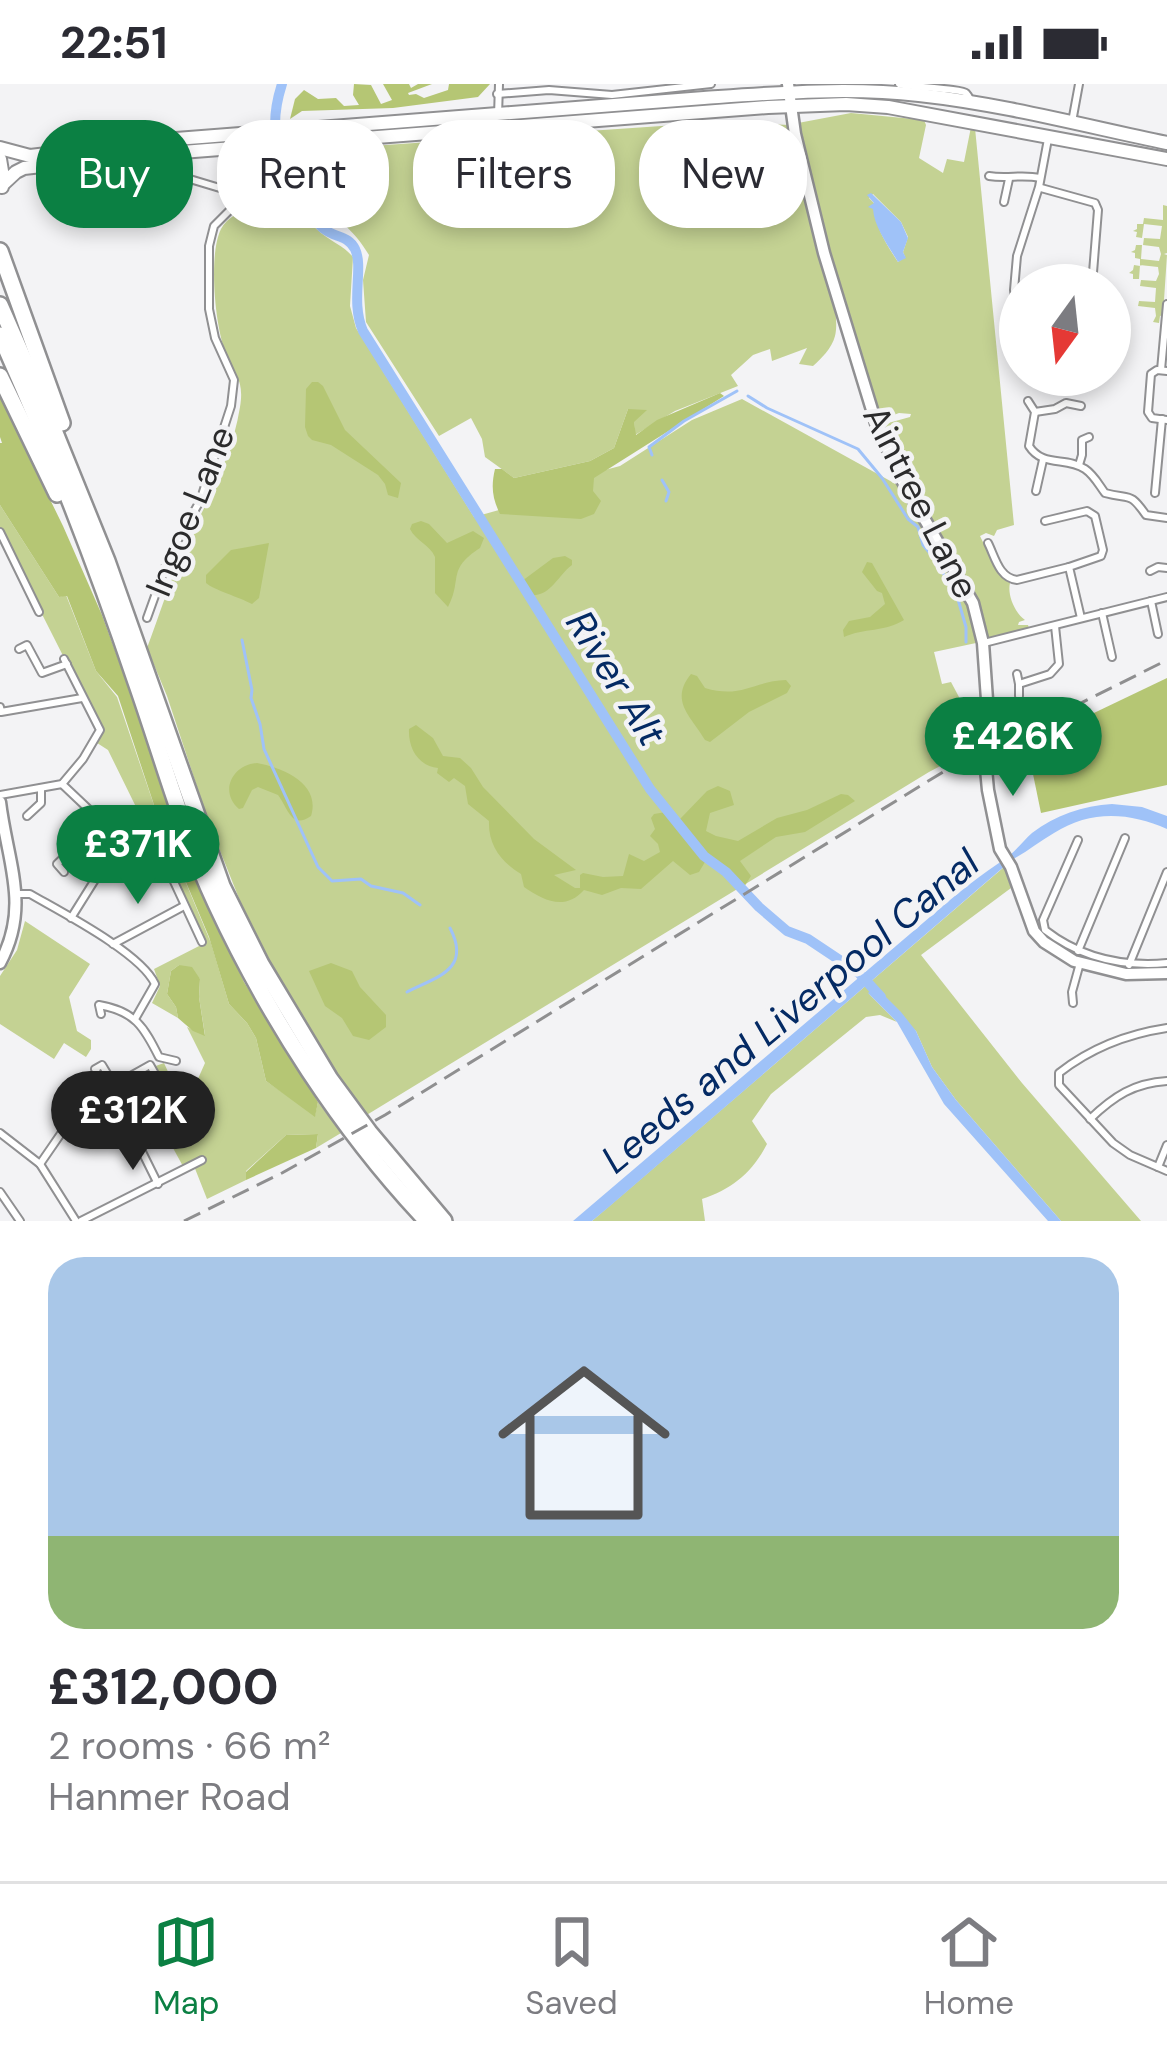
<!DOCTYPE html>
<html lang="en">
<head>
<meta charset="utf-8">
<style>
	body { margin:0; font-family:"DM Sans",sans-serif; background:#f2f2f3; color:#2b2b33; height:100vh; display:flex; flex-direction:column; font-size:45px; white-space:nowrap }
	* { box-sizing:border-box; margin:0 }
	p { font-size:39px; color:#7c7c81 }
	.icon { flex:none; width:66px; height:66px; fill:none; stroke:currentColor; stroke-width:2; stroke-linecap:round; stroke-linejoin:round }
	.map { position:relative; height:1137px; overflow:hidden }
	.drawer { display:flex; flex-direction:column; background:#fff; flex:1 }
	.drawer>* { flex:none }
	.banner { position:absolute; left:36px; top:36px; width:1095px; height:108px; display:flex; gap:24px }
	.needle { width:78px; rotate:195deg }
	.buttons { position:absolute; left:999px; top:180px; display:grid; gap:24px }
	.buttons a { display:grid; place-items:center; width:132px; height:132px; border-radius:50%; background:#fff; box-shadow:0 6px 18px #0003; font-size:60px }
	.price { position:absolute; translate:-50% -102px; padding:0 27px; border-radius:42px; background:#0b8043; color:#fff; font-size:39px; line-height:78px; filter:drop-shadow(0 3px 6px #0008) }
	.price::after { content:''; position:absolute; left:50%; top:72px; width:36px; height:27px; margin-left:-18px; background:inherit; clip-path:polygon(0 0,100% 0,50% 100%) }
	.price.current { background:#222; color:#fff }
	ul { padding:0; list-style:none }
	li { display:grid; align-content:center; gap:24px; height:636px; padding:0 48px }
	li span { display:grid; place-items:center; height:372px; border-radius:36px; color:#555 }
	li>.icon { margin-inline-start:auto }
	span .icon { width:216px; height:216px; fill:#fffc; stroke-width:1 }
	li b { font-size:51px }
	.tag { padding:0 42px; border-radius:48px; background:#fff; box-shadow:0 6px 18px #0003; font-size:42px; line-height:108px }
	.tag.current { background:#0b8043; color:#fff }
	.status { display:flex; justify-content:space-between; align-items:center; height:84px; padding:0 60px; background:#fff; direction:ltr }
	.status svg { height:33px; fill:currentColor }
	.dock { display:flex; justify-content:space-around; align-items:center; height:168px; border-top:3px solid #e1e1e2; background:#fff; font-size:33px; color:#7c7c81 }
	.dock a { display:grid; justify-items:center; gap:6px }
	.dock .current { color:#0b8043 }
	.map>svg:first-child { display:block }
	.green { fill:#c4d293; fill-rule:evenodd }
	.forest { fill:#b5c674 }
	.water { fill:#9fc2f8 }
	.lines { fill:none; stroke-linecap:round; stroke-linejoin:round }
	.stream { stroke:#9fc2f8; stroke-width:3 }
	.river { stroke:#9fc2f8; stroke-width:10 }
	.street-casing { stroke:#909092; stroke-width:10 }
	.secondary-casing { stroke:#909092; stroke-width:15 }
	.primary-casing { stroke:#909092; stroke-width:16 }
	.highway-casing { stroke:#909092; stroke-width:20 }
	.street { stroke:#fff; stroke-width:6 }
	.secondary { stroke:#fff; stroke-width:10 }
	.primary { stroke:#fff; stroke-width:12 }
	.highway { stroke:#fff; stroke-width:15 }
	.rail { stroke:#8f8f90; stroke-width:3; stroke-dasharray:18 9; stroke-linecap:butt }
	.labels { text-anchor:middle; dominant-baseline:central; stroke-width:9; stroke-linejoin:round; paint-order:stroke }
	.street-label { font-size:36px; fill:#2b2b2c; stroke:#f3f3f5 }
	.water-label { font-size:39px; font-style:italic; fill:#042a64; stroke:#f3f3f5 }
</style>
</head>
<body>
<div class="status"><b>22:51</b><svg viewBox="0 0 49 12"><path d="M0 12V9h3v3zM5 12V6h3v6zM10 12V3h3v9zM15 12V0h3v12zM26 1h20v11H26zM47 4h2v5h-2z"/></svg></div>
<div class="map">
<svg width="1167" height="1137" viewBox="0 0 1167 1137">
	<rect width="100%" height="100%" fill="#f3f3f5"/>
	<!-- green -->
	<g class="green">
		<path d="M851,29L924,36L926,41L919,74L943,89L947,75L964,78L971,43L975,44L1014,441L997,446L994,452L986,449L980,452L998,489L1010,499C1007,511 1015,529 1025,536L1019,538L1018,541H1028L1029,544L985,555C972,491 941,465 913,411C901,389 892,364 881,341L910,333L911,330L899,329L883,335L872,312L819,127L798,39ZM873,110L901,138L908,153L903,168L905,173L898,178C885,158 875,143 874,119L869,114Z"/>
		<path d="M720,38L789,41C800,82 844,218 835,252C832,264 821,275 813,282L799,280L807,264L772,277L770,265L753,271L731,291L738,302L675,327L635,351L634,338L628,325L614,364L590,377L514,394L485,373L482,355L471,334L439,352L366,238L363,196L369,171C353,144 337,136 316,115V102L308,86L371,62Z"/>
		<path d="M275,69C285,96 298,130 321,149C332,158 344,162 353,173L350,222L356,244L474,433L499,426L586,391L620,382L692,336L742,315L903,404L970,523L976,559L934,568L942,600L951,598L968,630L982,626V660L929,688L365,1032L300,938L246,832L209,739L167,612L147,564C160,530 171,493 186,460C208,416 232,373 240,323C244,299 237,292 227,272C215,246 208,171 221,145C227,133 239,130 248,121C262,106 248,87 262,70Z"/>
		<path d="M1163,121L1167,122V169L1164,170L1167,171L1163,231L1160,232L1159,239L1153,238L1156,232L1155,224L1138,222L1139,217L1155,218L1156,204L1140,202L1141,196L1156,197L1159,190L1158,183L1140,181L1139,195H1133V190L1129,189L1133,186L1134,181L1140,182V175L1135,174V169L1131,168L1135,166L1136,161H1142L1141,175L1159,177L1161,170L1159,163L1143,161L1144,154L1160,155L1162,142L1144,140L1142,154L1136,153L1137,148L1133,147L1137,145V140H1143L1144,134L1163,136Z"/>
		<path d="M0,421L59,513L66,511L96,587L117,613L156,727L211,859L229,920L247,939L256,954L266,997L315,1031L318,1018L341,1049L316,1064L318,1050L286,1051L246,1087V1096L207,1115L194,1082L185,1086L149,1020L168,1003L164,995L158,996L153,983L164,979L177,1007L197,997L205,979L187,943L205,951L199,913L200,895L179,881L171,887L167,910L176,923L178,934L152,919L160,902L154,885L203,860L147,731L138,727L108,666L94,657L100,645L0,447Z"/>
		<path d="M1004,783L1011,804L921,871L1022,999L1141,1137H1061L956,1016L932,983L916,947L868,909L897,938L880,931L866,933L771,1010L752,1037L767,1060C752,1089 732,1105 702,1115L705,1137H592Z"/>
		<path d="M25,837L90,880L69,913L77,947L91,956V965L86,973L64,959L54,975L0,940V892L17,866Z"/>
	</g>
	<!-- forest -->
	<g class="forest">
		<path d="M354,0L371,1L381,20L392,16L383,0H409L411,4L418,0H432L408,9L409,11L416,10L424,14L448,6L449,0H490L478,13L393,24L302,27L290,35L295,15L304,6L318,15L336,14L344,22L359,21L353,11Z"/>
		<path d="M312,298H318L323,302L345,346L401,399L398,414L388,411L385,400L378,391L331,361L312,356L308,352L305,343L306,305Z"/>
		<path d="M720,309L724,312L594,394L593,407L601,417L594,430L581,435L500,430C492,414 491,402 495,385H502L514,394L590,377L614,364L628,325L647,326L634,338L636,351L657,336Z"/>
		<path d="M0,313L63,442L102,531L210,826L244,898L318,1018L315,1033L266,997L256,954L247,939L229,920L209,853L156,727L118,612L96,587L67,512L59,513L0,421V359H2L0,353Z"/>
		<path d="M421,437L429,440L447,459L473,447L484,454L480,464C446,486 463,495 448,523L435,509V473C430,461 416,457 410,445L412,440Z"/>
		<path d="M269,459L259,514L252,520C239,513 214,506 206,499V491L231,466Z"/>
		<path d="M565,472L572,476V481C557,492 551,513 530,511L522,497L553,474Z"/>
		<path d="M867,478L872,479L904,536C885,548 864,544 844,553L843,546L849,537L870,533L885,520L882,509L877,507L862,488Z"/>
		<path d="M691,590L697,592L705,604C742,615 753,597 786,596L791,602L787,609L749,628L710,658L705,656C691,632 669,617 691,590Z"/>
		<path d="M1167,594V701L1041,729L1027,661Z"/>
		<path d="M416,641L433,654L443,672L460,674L471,684L483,703L534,755L576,786L554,791L575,804H580V791L583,789L603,793L623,792L629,770L644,777L660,768L658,760L650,752L655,745L651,734L654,730L666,728L705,778L699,788L690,791L673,777L641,805L621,804L602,811L584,806C565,827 544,817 524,803L521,790C501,778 488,761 489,737L468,720L465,702L454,694L449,698L437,689L438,684C418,682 408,664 409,645Z"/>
		<path d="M257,679C284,684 321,700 311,732C291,746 288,724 278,711L258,703L252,706L243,724L239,725C219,708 232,681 257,679Z"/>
		<path d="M718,702L730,707L734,721L710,729L706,747L716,752L738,757L777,734L807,726L841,710L848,711L855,717L805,748L776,753L740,777L751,792L744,803L727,785L704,769L680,735L707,707Z"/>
		<path d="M331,879L352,887L360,903L386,931V943L369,956L353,952L342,934L325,922L309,887Z"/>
		<path d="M179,881L192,883L200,895L199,913L205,952L193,947L178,934L176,923L167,910L171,887Z"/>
		<path d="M318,1050L316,1064L246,1096V1088L286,1051Z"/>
	</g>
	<!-- water -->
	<g class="water">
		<path d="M871,109L901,138L908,154L903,168L906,174L898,178C889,163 874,143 873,125L868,123L874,119L867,111Z"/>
		<path d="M1112,720L1142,723L1167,732V745C1129,728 1090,726 1054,749C1040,757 1027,768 1013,775L610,1122L592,1137H573L937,827C959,808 982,790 1005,775C1015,768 1023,757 1032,749C1055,731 1083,722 1112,720Z"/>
		<path d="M875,902L901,928L916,947L932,983L956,1016L1061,1137H1048L944,1020L897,938L868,909Z"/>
	</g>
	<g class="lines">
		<!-- stream -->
		<g class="stream">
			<path d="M748,312L767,324L858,365L882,394L908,435L918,443L923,461L934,474L957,512L966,543V558"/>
			<path d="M652,371L649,363L684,337L737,307"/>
			<path d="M662,396L669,408L666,417"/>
			<path d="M242,556L252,606L251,614L260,640L264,665L318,783L332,797L361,795L371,802L403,809L420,821"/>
			<path d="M407,908C436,893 472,886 450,844"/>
		</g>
		<!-- river -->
		<path class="river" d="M282,0C266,50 279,71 303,114C308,124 316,139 324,145C335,154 348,151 355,165C364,184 350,217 363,247L650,705L704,772L726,788L759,823L787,847L808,855L859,889L881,913"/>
		<defs>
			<g id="street">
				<path d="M899,0C910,3 962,5 966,9C969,12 970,16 972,19"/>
				<path d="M497,10L549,6L612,11L711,0"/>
				<path d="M498,32L499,0"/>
				<path d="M1072,38L1079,0"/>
				<path d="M130,77L243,111"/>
				<path d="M989,92C1008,95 1022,90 1040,94"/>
				<path d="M1041,104L1095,119L1098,126L1092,201"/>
				<path d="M1004,118L1009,95"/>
				<path d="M1020,262L1014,206L1017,172L1039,103L1048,55"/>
				<path d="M1161,286L1167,220"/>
				<path d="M1167,287L1157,286L1151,290L1148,328L1152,334L1167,336"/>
				<path d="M1028,317L1035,328L1029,362C1043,384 1066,372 1085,385C1094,391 1099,401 1105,409C1131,416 1129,407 1146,431L1167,434"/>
				<path d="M1035,328L1055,325L1066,319L1081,322"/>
				<path d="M1079,381L1082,371V356L1089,353"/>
				<path d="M1036,407L1043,376"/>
				<path d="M1155,409L1162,335"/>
				<path d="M1045,437L1087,427L1095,432L1103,466L1101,472L1069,483L1081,534"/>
				<path d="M0,448L39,528"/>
				<path d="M988,459C995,473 999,494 1017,496L1069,483"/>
				<path d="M1150,487L1158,483L1167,484"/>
				<path d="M1151,517L1158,550"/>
				<path d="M1102,529L1112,573"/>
				<path d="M147,534L170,470L200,417L231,322L234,296L215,254L209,225V162L214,142L239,117L246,102L244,50"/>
				<path d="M984,559L1167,513"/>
				<path d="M19,565L27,561L42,589L67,580"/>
				<path d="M1017,590L1019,600L1050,590L1059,580L1055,542"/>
				<path d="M1019,600V612"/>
				<path d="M0,623L1,628L82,614"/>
				<path d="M62,700L120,755"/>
				<path d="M0,711L62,700L83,675L100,646L64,575"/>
				<path d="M27,732L41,719V704"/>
				<path d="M1078,756L1043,836L1045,846C1081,874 1122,883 1167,879"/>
				<path d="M169,787L202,858"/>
				<path d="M64,788L57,780L75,763L104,780"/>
				<path d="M15,810H30C61,828 141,869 155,900L135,935"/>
				<path d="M71,834L138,727"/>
				<path d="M113,860L184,822"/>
				<path d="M1078,867L1125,754"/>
				<path d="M1129,881L1167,788"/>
				<path d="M1073,919L1072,908L1080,879"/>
				<path d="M101,930L99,921C135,927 144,943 159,973L176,977"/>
				<path d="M1167,944C1127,950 1091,964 1059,989V1001L1113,1059L1130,1071L1167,1087"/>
				<path d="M106,991L101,995L95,985L102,981L111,996L110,1003L158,1100"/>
				<path d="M1090,1035C1114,1012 1134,999 1167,997"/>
				<path d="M0,1049L40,1080L76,1137"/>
				<path d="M40,1080L71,1035L91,1014L150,981L163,1004"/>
				<path d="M1158,1083L1167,1061"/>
				<path d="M0,1108L20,1137"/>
				<path d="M81,1137L202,1076"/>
			</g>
			<g id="secondary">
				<path d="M788,0L795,50L824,169L876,339L899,391L973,519L983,559L989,644L985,674L988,706L1000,765L1011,783L1034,847L1044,858L1074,877L1126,890L1167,889"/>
				<path d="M0,718C7,777 31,822 0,879"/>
			</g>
			<g id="primary">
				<path d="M0,64L30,72L176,55L704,14C776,9 848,3 919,11C1002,20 1085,42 1167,59"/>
				<path d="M0,75L3,93L2,103"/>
				<path d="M2,101L16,88L24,84L130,72L768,23L846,20L888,23L1167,75"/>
			</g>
			<g id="highway">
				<path d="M0,167L62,339"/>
				<path d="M0,221L43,319L107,477L222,802L261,880L330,995L369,1048L444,1137"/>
				<path d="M0,251C51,364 96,480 136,598C162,672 183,750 216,820C269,934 341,1046 427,1137"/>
				<path d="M0,292L57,410"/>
			</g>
		</defs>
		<!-- street casing -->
		<use href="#street" class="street-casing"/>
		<!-- secondary casing -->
		<use href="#secondary" class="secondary-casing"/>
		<!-- primary casing -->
		<use href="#primary" class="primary-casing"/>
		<!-- highway casing -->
		<use href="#highway" class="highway-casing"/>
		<!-- street -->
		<use href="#street" class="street"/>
		<!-- secondary -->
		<use href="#secondary" class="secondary"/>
		<!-- primary -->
		<use href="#primary" class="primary"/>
		<!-- highway -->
		<use href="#highway" class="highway"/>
		<!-- rail -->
		<path class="rail" d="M184,1137L282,1089L385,1031L943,688L1167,576"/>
	</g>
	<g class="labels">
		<!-- street labels -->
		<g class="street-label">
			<text transform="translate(921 418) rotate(63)">Aintree Lane</text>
			<text transform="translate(190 427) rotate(-68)">Ingoe Lane</text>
		</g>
		<!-- water labels -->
		<g class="water-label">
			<text transform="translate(616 594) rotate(58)">River Alt</text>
			<text transform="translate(790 927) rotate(-40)">Leeds and Liverpool Canal</text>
		</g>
	</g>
</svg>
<div class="buttons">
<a><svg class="needle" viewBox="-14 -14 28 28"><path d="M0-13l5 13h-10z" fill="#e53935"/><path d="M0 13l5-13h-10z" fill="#7c7c81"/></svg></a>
</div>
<b class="price" style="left:1013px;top:715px">£426K</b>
<b class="price" style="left:138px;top:823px">£371K</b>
<b class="price current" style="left:133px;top:1089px">£312K</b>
<div class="banner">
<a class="tag current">Buy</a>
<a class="tag">Rent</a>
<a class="tag">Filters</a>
<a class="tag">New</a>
</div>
</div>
<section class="drawer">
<ul>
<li><span style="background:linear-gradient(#a9c7e8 75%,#8fb573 0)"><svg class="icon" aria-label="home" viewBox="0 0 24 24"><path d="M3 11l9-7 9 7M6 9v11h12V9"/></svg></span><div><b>£312,000</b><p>2 rooms · 66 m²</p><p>Hanmer Road</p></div></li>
</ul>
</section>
<nav class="dock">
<a class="current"><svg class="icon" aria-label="map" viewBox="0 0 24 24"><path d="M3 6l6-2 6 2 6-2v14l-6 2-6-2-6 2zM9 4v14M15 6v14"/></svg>Map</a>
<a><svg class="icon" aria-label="saved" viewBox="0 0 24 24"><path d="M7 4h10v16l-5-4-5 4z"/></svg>Saved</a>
<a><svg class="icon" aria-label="home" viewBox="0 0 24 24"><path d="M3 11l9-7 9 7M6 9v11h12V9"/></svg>Home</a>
</nav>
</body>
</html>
